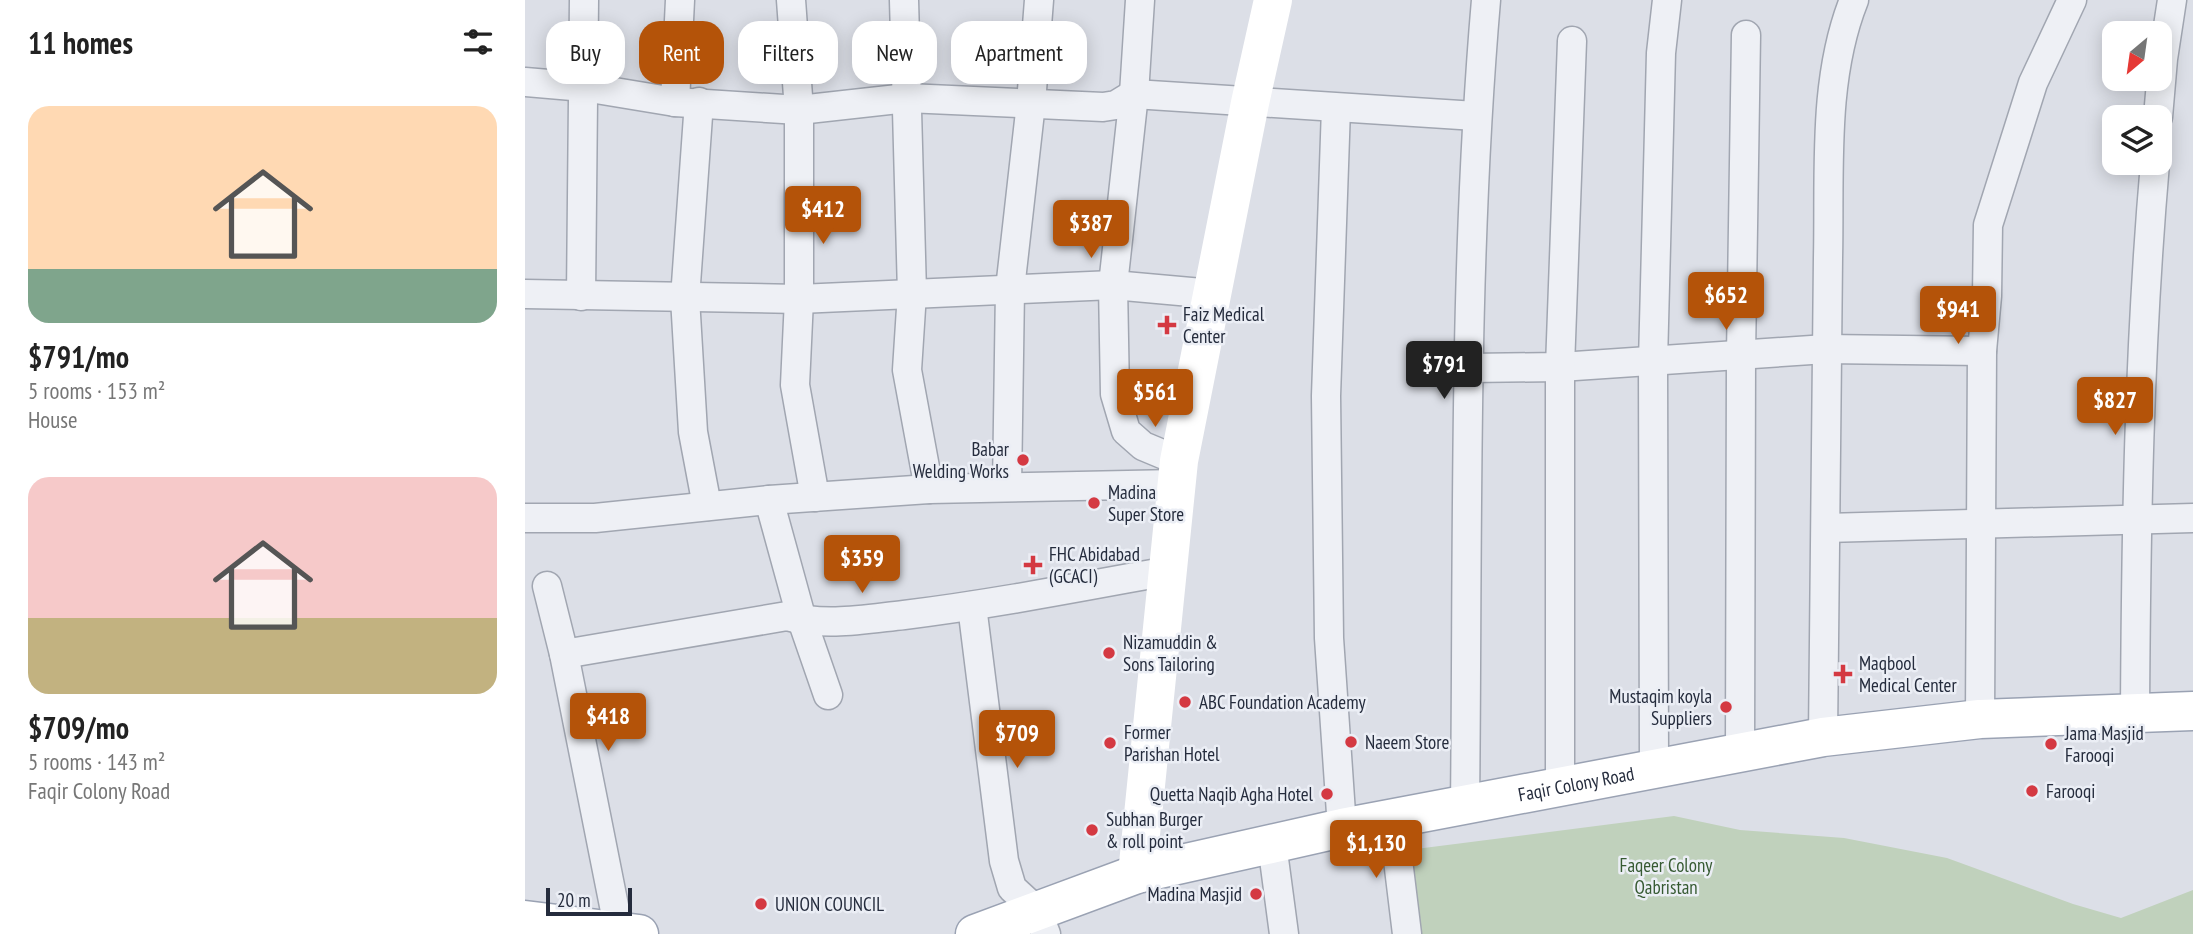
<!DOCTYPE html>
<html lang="en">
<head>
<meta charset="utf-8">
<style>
	body { margin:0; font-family:"PT Sans Narrow",sans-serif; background:#f6f6f6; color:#222; height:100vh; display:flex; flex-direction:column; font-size:26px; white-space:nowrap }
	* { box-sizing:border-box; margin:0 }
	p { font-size:23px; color:#767676 }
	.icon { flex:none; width:38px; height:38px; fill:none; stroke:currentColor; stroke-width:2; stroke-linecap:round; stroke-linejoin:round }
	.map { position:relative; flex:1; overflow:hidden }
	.panel { display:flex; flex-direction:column; background:#fff; width:525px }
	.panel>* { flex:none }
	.top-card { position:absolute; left:21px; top:21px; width:665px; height:63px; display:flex; gap:14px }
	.needle { width:46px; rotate:209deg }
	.buttons { position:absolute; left:1577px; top:21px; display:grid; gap:14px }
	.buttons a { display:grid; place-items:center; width:70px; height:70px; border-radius:14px; background:#fff; box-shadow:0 4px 18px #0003; font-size:35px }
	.scale { position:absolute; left:21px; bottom:18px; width:86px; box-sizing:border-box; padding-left:7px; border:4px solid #252c3d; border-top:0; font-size:19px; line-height:24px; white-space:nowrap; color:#252c3d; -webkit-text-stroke:5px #ebeef5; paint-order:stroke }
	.price { position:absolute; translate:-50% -60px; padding:0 16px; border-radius:7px; background:#b45309; color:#fff; font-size:23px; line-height:46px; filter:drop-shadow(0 2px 4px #0008) }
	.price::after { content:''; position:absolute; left:50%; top:42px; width:21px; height:16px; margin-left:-10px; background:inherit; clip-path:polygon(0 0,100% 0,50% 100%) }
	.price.selected { background:#222; color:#fff }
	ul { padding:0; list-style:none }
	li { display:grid; align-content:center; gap:14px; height:371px; padding:0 28px }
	li span { display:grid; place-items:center; height:217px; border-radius:21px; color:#555 }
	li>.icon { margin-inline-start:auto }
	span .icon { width:126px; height:126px; fill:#fffc; stroke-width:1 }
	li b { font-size:30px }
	h2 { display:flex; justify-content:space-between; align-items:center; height:84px; padding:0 28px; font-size:30px }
	.pill { padding:0 24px; border-radius:21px; background:#fff; box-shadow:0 4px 18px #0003; font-size:24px; line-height:63px }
	.pill.selected { background:#b45309; color:#fff }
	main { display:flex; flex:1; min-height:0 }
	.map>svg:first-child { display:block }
	.green { fill:#c0d1bc }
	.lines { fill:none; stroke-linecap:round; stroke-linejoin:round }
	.street-casing { stroke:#a1a6b1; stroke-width:31 }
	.primary-casing { stroke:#9aa2b3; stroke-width:41 }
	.street { stroke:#eef0f5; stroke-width:28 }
	.secondary { stroke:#fff; stroke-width:38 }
	.primary { stroke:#fff; stroke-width:38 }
	.poi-dot { fill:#d43942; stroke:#ebeef5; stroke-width:2.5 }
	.labels { text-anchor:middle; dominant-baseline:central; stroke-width:5; stroke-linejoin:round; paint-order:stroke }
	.poi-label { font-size:19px; fill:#252c3d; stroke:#ebeef5; text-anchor:start }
	.street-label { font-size:19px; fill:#252c3d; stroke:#ebeef5 }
	.park-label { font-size:19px; fill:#365a32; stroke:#ebeef5 }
</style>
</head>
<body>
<main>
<section class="panel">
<h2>11 homes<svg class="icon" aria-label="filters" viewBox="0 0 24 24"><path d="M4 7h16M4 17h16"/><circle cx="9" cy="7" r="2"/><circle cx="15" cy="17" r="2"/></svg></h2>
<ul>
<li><span style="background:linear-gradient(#ffd9b3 75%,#7fa58c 0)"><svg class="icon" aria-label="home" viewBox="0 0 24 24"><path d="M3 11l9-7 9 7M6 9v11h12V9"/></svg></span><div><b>$791/mo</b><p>5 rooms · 153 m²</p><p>House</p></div></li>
<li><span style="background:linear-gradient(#f6c9c9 65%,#c2b280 0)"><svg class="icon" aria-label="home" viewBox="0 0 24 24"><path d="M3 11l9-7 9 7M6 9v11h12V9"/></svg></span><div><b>$709/mo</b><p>5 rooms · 143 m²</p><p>Faqir Colony Road</p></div></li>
</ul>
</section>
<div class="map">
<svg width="1668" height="934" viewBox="0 0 1668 934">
	<rect width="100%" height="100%" fill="#dcdfe7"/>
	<!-- green -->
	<path class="green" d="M1149,816L1215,830L1319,838L1422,858L1548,904L1596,918L1668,890V934H894L883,850Z"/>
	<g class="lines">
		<defs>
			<g id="street">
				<path d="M266,0L274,110V299L270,385L290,497"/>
				<path d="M379,0L387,293L382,370L404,489"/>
				<path d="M615,0L609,94L588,285L590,394L601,431L618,446L654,461"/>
				<path d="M0,82L59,87L150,102L274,110L382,98L578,107L591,105L609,94L951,116"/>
				<path d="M150,102L155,0"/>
				<path d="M174,102L160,298L168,432L182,506"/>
				<path d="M811,108L801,396L804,638L817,828"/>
				<path d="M1633,117L1638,59L1647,0"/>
				<path d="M0,294L274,299L588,285L688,294"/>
				<path d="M56,296L59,0"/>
				<path d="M944,368L1035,367L1301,349L1457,351"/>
				<path d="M482,487L485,289L506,103L514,0"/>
				<path d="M244,500L277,620L303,695"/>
				<path d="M0,518H70L244,500L404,489L652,484"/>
				<path d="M1301,528L1668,518"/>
				<path d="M22,586L39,654L94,931"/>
				<path d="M447,606L479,861L487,888L512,911L521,934"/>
				<path d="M39,654L262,616C300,627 341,619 379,615C468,604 555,587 643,571"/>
				<path d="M1610,714C1611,530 1614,346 1630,163"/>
				<path d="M1455,719L1457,351L1462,296L1463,225L1508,83L1547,0"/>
				<path d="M1298,737C1300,577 1300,417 1303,258C1305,173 1297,80 1329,0"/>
				<path d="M1215,752L1216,355L1221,35"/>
				<path d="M1129,768L1128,362L1136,53L1142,0"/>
				<path d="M1035,786V367L1047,41"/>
				<path d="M940,806C943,537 938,267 961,0"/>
				<path d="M868,819L882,934"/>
				<path d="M747,844L759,934"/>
			</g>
			<g id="primary">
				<path d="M0,920L114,934"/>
				<path id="s1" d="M450,934L612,874L817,828L1298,737L1455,719L1668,711"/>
			</g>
		</defs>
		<!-- street casing -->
		<use href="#street" class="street-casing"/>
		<!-- primary casing -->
		<use href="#primary" class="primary-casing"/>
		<!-- street -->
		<use href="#street" class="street"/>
		<!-- secondary -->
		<path class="secondary" d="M612,874L654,461L725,103L748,0"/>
		<!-- primary -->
		<use href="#primary" class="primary"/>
	</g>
	<!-- markers -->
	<g class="poi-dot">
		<path d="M638.5 314.5h7v7h7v7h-7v7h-7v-7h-7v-7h7z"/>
		<circle cx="498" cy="460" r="7"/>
		<circle cx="569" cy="503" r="7"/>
		<path d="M504.5 554.5h7v7h7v7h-7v7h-7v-7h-7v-7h7z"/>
		<circle cx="584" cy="653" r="7"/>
		<path d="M1314.5 663.5h7v7h7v7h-7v7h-7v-7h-7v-7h7z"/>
		<circle cx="660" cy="702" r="7"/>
		<circle cx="1201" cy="707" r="7"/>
		<circle cx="826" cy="742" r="7"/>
		<circle cx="585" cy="743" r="7"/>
		<circle cx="1526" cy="744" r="7"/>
		<circle cx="1507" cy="791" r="7"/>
		<circle cx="802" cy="794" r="7"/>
		<circle cx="567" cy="830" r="7"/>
		<circle cx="731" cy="894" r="7"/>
		<circle cx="236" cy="904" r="7"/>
	</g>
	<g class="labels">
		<!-- poi labels -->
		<g class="poi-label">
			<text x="658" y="314">Faiz Medical<tspan x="658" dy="22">Center</tspan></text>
			<text x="484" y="449" text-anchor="end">Babar<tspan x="484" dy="22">Welding Works</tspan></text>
			<text x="583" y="492">Madina<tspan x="583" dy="22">Super Store</tspan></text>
			<text x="524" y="554">FHC Abidabad<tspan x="524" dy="22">(GCACI)</tspan></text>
			<text x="598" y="642">Nizamuddin &amp;<tspan x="598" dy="22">Sons Tailoring</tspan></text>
			<text x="1334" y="663">Maqbool<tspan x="1334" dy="22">Medical Center</tspan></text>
			<text x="1187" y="696" text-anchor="end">Mustaqim koyla<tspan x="1187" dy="22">Suppliers</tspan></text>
			<text x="674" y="702">ABC Foundation Academy</text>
			<text x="599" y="732">Former<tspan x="599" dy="22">Parishan Hotel</tspan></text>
			<text x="1540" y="733">Jama Masjid<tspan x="1540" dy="22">Farooqi</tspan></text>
			<text x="840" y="742">Naeem Store</text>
			<text x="1521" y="791">Farooqi</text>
			<text x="788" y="794" text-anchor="end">Quetta Naqib Agha Hotel</text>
			<text x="581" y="819">Subhan Burger<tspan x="581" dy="22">&amp; roll point</tspan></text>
			<text x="717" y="894" text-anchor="end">Madina Masjid</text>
			<text x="250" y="904">UNION COUNCIL</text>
		</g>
		<!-- street labels -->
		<g class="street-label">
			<text stroke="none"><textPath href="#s1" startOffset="621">Faqir Colony Road</textPath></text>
		</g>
		<!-- park labels -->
		<g class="park-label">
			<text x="1141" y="865">Faqeer Colony<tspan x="1141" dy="22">Qabristan</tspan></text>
		</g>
	</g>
</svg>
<div class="buttons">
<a><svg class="needle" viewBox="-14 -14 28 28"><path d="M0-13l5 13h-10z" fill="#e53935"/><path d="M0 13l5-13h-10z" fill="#767676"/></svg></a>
<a><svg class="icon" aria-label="layers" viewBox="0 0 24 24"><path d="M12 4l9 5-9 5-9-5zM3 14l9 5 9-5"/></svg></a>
</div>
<div class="scale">20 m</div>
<b class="price" style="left:298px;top:246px">$412</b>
<b class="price" style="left:566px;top:260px">$387</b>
<b class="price" style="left:1201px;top:332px">$652</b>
<b class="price" style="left:1433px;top:346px">$941</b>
<b class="price selected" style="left:919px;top:401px">$791</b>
<b class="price" style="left:630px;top:429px">$561</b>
<b class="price" style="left:1590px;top:437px">$827</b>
<b class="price" style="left:337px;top:595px">$359</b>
<b class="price" style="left:83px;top:753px">$418</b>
<b class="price" style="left:492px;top:770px">$709</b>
<b class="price" style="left:851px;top:880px">$1,130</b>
<div class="top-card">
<a class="pill">Buy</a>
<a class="pill selected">Rent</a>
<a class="pill">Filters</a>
<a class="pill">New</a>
<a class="pill">Apartment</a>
</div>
</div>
</main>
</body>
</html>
